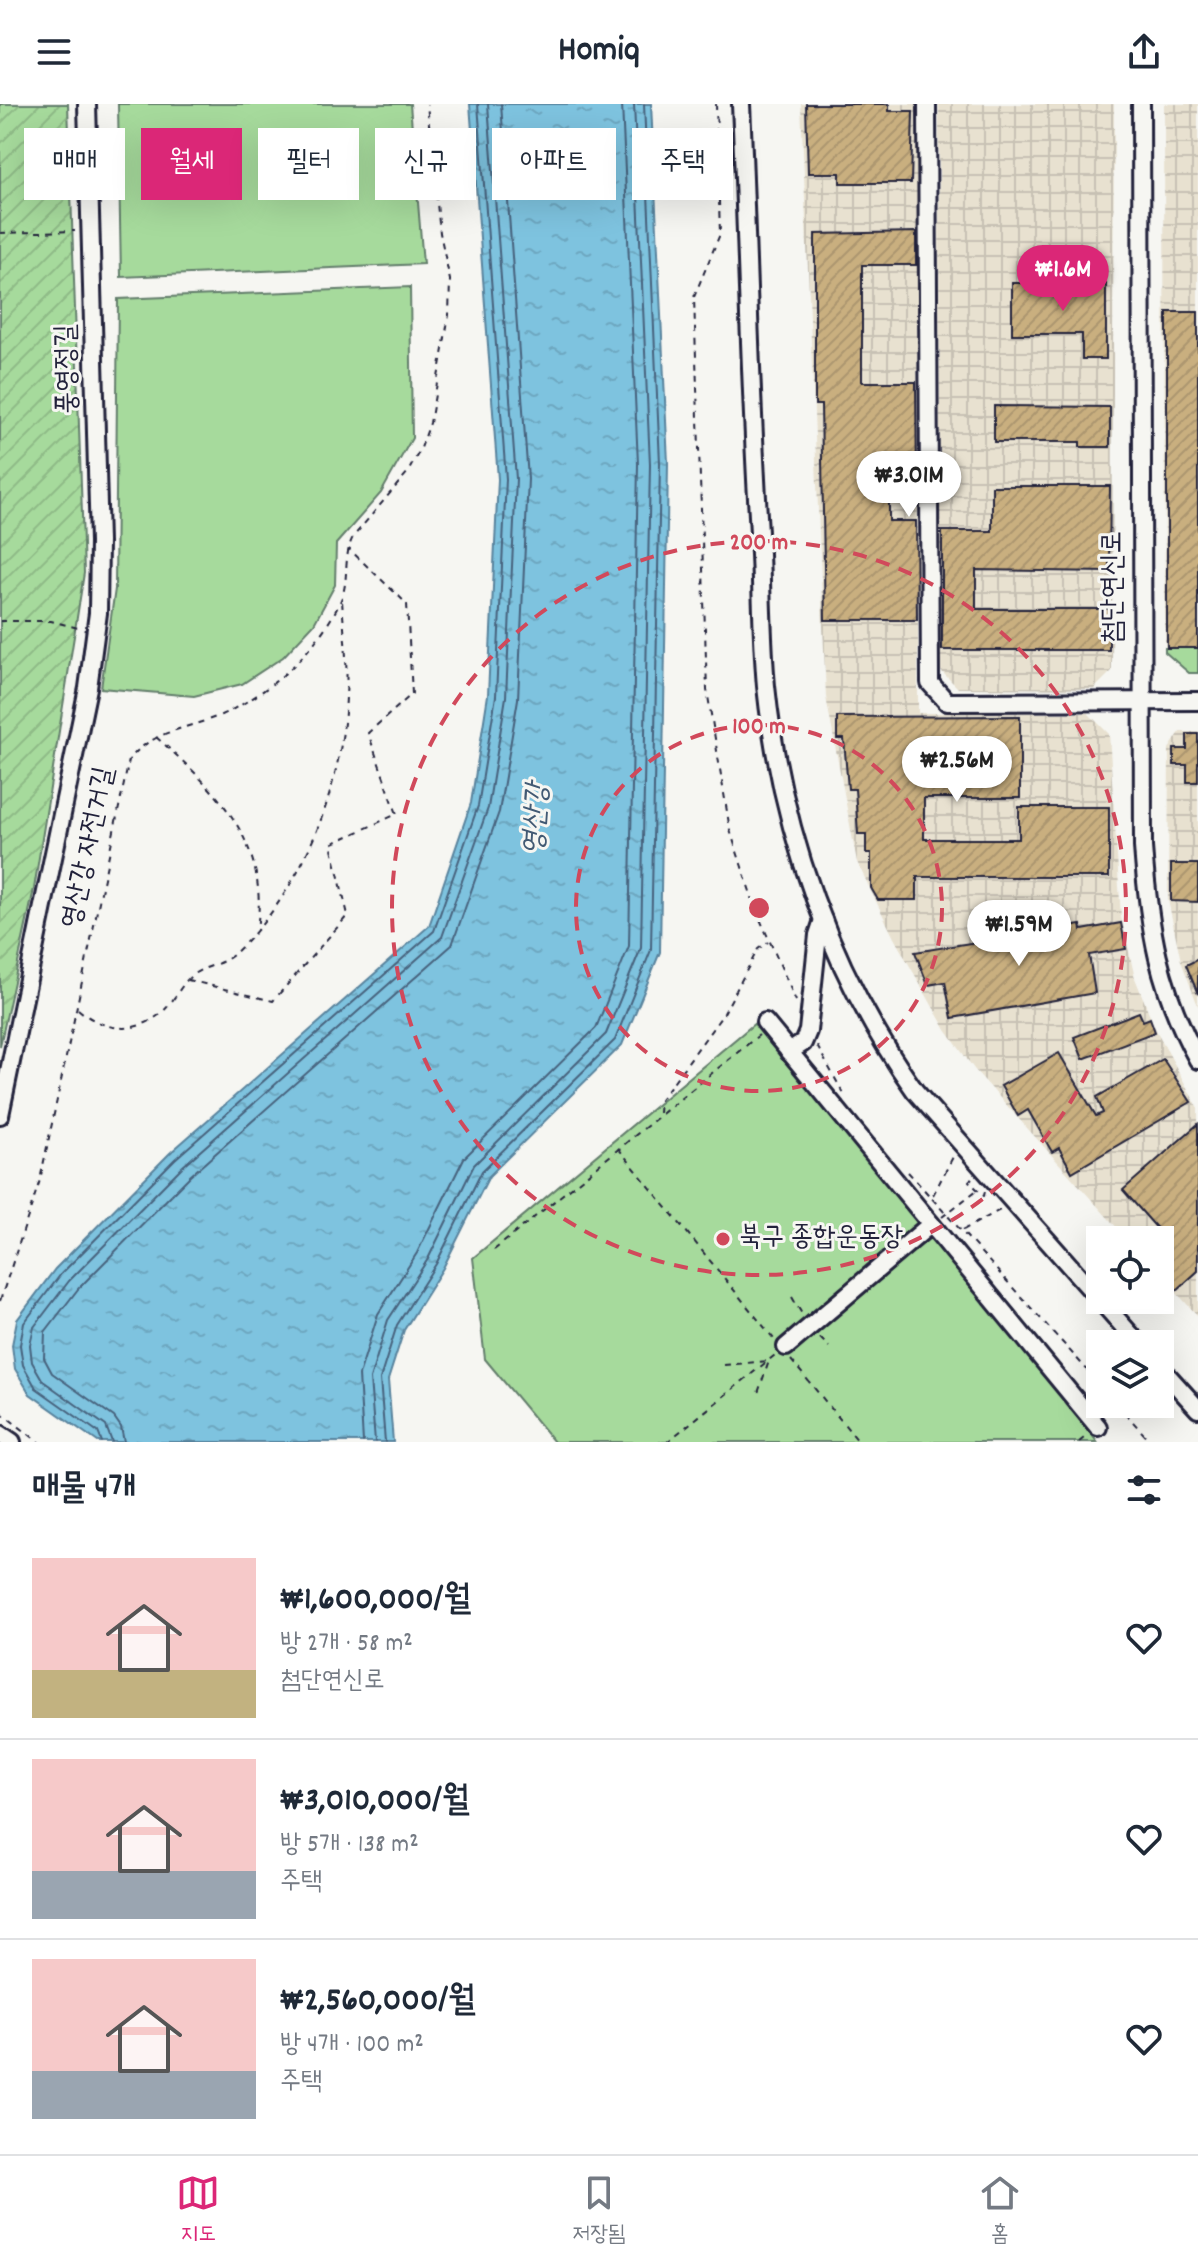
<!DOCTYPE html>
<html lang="ko">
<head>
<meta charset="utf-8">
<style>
	body { margin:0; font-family:Dekko,"Poor Story",sans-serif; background:#f6f6f7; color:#1f2937; height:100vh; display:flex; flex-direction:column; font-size:30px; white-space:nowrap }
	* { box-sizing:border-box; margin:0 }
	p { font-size:26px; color:#747a83 }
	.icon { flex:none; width:44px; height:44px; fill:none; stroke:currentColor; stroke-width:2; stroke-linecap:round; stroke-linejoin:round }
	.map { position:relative; height:1338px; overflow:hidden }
	.side { display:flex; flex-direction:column; background:#fff; flex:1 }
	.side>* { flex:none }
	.top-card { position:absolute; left:24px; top:24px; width:1150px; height:72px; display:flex; gap:16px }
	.fabs { position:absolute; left:1086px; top:1122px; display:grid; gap:16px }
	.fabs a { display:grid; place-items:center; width:88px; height:88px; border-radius:0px; background:#fff; box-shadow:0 8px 32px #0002; font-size:40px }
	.price { position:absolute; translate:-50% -68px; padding:0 18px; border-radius:28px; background:#fff; color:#222; font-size:26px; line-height:52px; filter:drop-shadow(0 2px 4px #0008) }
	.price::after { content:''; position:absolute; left:50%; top:48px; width:24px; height:18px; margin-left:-12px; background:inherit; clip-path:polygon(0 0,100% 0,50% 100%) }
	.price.selected { background:#db2777; color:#fff }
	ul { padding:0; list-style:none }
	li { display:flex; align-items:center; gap:24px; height:200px; padding:0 32px }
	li+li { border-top:2px solid #e0e1e3 }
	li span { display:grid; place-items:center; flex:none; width:224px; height:160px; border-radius:0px; color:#555 }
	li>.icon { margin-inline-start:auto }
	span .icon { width:96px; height:96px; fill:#fffc; stroke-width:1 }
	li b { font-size:34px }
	h2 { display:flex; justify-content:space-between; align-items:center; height:96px; padding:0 32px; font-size:34px }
	.chip { padding:0 28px; border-radius:0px; background:#fff; box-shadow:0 8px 32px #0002; font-size:28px; line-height:72px }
	.chip.selected { background:#db2777; color:#fff }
	header { display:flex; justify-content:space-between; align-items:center; height:104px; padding:0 32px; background:#fff; font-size:36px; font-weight:700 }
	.tab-bar { display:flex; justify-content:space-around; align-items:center; height:112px; border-top:2px solid #e0e1e3; background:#fff; font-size:22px; color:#747a83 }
	.tab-bar a { display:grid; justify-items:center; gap:4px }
	.tab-bar .selected { color:#db2777 }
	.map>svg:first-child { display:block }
	.industrial { fill:url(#industrial-grid) }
	.green { fill:#a6da9c; stroke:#647e6c; stroke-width:2 }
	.garden { fill:url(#garden-furrows); stroke:#647e6c; stroke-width:2 }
	.water { fill:url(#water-ripples); stroke:#59839d; stroke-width:2 }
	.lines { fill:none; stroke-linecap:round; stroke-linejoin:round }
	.shore { stroke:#47627d; stroke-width:2 }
	.building { fill:url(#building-hatch); stroke:#22223b; stroke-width:2 }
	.minor-casing { stroke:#22223b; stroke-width:22 }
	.path { stroke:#22223b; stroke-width:2; stroke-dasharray:6 6; stroke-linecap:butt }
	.minor { stroke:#f6f6f2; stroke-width:16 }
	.ring { fill:none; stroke:#d1495b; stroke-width:4; stroke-dasharray:14 10 }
	.poi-dot { fill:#d1495b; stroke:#f6f6f2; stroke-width:3 }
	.labels { text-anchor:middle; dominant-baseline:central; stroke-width:6; stroke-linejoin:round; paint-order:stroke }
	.street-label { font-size:28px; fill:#22223b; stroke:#f6f6f2 }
	.poi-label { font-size:28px; fill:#22223b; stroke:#f6f6f2; text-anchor:start }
	.water-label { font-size:30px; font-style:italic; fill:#425a74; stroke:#f6f6f2 }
	.centre { fill:#d1495b; stroke:#f6f6f2; stroke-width:4 }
	.ring-label { font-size:24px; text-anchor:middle; font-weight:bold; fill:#d1495b; stroke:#f6f6f2; stroke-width:6; stroke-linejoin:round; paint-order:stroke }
</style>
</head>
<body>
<header><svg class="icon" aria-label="menu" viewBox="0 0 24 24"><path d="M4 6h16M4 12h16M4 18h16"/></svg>Homiq<svg class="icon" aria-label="share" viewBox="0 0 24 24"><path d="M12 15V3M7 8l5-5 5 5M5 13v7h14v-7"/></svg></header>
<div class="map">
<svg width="1198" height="1338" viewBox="0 0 1198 1338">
	<defs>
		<pattern id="industrial-grid" width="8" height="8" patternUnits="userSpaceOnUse" patternTransform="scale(2)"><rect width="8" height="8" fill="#e8e1d0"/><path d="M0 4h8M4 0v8" fill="none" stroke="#c7c1b4"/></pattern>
		<pattern id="garden-furrows" width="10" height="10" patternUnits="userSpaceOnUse" patternTransform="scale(2)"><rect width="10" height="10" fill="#a6da9c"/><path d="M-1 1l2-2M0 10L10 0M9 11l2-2" fill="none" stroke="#8fbb87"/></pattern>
		<pattern id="water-ripples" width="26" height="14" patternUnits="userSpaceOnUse" patternTransform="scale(2)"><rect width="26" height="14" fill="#7ec3df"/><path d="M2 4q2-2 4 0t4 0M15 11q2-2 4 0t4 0" fill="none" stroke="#6da7c0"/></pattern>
		<pattern id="building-hatch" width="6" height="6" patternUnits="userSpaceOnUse" patternTransform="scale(2)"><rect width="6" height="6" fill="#c9af7f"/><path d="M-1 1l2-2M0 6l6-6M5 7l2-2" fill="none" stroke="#ac966f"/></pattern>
	</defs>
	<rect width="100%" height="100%" fill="#f6f6f2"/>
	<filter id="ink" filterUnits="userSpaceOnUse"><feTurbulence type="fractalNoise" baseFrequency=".0125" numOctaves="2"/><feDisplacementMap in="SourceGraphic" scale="16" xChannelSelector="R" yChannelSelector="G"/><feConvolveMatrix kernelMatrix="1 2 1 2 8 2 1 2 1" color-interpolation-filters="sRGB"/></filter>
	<g filter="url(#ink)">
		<!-- industrial -->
		<g class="industrial">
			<path d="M801,0H917L918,609H1088L1109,630L1121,813L1135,874L1155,924L1198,1004V1212L1160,1171V1136H1128L974,965L946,926L894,834L857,758L826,593Z"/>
			<path d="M939,0H1114L1112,567L1094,585L958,584L940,566Z"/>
			<path d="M1164,0H1198V569H1189L1165,548Z"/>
			<path d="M1180,628H1198V902L1181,857L1168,796L1169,645Z"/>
		</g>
		<!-- green -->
		<g class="green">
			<path d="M118,0H410L423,160L121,173Z"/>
			<path d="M410,183L412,334L381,389L336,440L335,481L314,520L283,553L242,580L194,592L101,584L115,485L118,195Z"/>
			<path d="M1165,544H1198V569H1189L1165,548Z"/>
			<path d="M767,909L937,1116L1097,1338H554L485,1255L473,1154Z"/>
		</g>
		<!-- garden -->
		<path class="garden" d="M0,0H68L84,469L34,785L0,942Z"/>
		<!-- water -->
		<path class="water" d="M470,0H651L668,359L660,848L622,941L489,1072L443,1164L404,1226L388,1276L393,1338H98L30,1290L15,1265L12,1241L17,1216L55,1165L170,1049L429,822L471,699L488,591L498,375Z"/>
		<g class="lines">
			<!-- shore -->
			<g class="shore">
				<path d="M102,1338L98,1328L36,1284L23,1261L20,1241L24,1219L61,1170L175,1055L434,827L478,702L496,592L506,375L478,0"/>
				<path d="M112,1338L106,1322L43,1277L32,1258L30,1241L34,1223L69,1177L182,1063L442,833L488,704L506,593L516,375L488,0"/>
				<path d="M124,1338L121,1323L114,1313L52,1269L44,1254L45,1228L78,1185L190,1072L452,841L499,708L518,595L528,375L501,0"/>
				<path d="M363,1338L359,1271L378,1210L417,1149L464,1054L596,924L629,842L638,360L622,0"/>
				<path d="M375,1338L370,1275L388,1216L428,1155L474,1061L606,930L641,844L650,360L634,0"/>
				<path d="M385,1338L380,1275L397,1221L436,1160L482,1067L615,936L651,846L660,359L644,0"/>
			</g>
		</g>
		<!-- building -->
		<g class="building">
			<path d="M806,0H889V7H913L911,79H840V69H808Z"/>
			<path d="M916,128V161H862V278H916L917,382H898V356H878V375H889V417H916L917,516H825L821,301H815V130Z"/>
			<path d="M1012,179H1106V255H1082V230H1012Z"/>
			<rect x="1167" y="208" width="31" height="336"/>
			<path d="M994,302L1110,303V343H1080V338H994Z"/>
			<path d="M992,382H1110L1109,468L976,466V505H1109V546H942V427H992Z"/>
			<path d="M1020,612V694H924V735H1019V703H1109V773H917V796H878L871,784V749H866V730H858L855,685H848L844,635H837V613Z"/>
			<path d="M1187,630H1198V678H1187V661H1174V645H1187Z"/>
			<path d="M1171,760H1198V798L1171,797Z"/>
			<path d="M1121,819L1126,845L1089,851L1095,889L952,914L945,878L928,881L915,848L1081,821L1082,826Z"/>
			<path d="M1198,855V890L1186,861Z"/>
			<path d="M1139,908L1143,917L1150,914L1155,928L1083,955L1074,933Z"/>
			<path d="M1059,949L1096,1012L1103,1009L1097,993L1163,955L1191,998L1072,1068L1059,1044L1052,1048L1028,1006L1018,1012L1001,982Z"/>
			<path d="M1198,1020V1167L1177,1186L1160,1167V1136H1151L1160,1128L1123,1086Z"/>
		</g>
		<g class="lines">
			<defs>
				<g id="minor">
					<path d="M741,0C747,137 750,275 758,412C762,469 761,526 766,582C781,727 831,868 915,987L1139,1240"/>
					<path d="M927,0L930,579L947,598L1198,597"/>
					<path d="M1141,0L1143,743C1149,825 1158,883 1198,956"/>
					<path d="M765,918L1098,1323"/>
					<path d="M789,948L803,939L808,927L818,831L823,816"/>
					<path d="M0,1011L88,584L98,509L99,438L87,0"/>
					<path d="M786,1243L931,1120"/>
					<path d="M1160,1263L1198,1305"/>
					<path d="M0,1330L12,1338"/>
				</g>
			</defs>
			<!-- minor casing -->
			<use href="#minor" class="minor-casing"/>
			<!-- path -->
			<g class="path">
				<path d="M716,0L720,130L694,193L707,586L730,726L756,806L796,897"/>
				<path d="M0,129L75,127"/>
				<path d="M0,517H51L82,525"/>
				<path d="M156,633C218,688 269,736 257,826"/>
				<path d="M188,876L273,897L348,811L331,740L397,710L368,629L412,590L407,500L349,445"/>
				<path d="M78,905C102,926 133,932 160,910C173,900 179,883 191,872C203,862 223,861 234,850C303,787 342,685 346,593C348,561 344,528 342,496"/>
				<path d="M817,942L845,992"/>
				<path d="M659,1009L660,996L724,909L758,845L768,838"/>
				<path d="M618,1044L774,1235"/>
				<path d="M908,1068L1100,1280"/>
				<path d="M972,1074L969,1077L984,1092L985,1087"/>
				<path d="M933,1091L954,1051"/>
				<path d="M942,1113L977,1086"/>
				<path d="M963,1126L1002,1105"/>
				<path d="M494,1146L759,931"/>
				<path d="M792,1193L802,1210"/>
				<path d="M0,1197L40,1076L129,656C152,626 188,625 221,611C257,595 293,567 317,535C326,523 337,507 342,493C349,473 343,452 353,433L408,368L421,344L430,319L449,211L450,176L440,129L427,0"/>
				<path d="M820,1234L829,1243"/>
				<path d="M791,1256L859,1338"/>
				<path d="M724,1261L769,1257L757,1292"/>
				<path d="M1117,1300L1151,1338"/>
				<path d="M0,1308L39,1338"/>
				<path d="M667,1338L775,1251"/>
				<path d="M1079,1338L1088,1331"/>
			</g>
			<!-- minor -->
			<use href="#minor" class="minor"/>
		</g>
	</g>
	<!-- distance rings -->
	<g class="ring">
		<circle cx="759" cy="804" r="183"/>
		<circle cx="759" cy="804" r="367"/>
	</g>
	<!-- markers -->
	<circle class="poi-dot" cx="723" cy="1135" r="8"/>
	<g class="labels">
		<!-- street labels -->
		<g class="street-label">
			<text transform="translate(69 265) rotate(-91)">풍영정길</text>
			<text transform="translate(1115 483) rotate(-90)">첨단연신로</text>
			<text transform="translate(90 744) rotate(-78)">영산강 자전거길</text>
		</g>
		<!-- poi labels -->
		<g class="poi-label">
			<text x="739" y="1135">북구 종합운동장</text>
		</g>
		<!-- water labels -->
		<g class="water-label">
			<text transform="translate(538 715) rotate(-86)">영산강</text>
		</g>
	</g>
	<circle cx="759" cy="804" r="12" class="centre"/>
	<g class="ring-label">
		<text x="759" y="445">200 m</text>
		<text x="759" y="629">100 m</text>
	</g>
</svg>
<div class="fabs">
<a><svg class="icon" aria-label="locate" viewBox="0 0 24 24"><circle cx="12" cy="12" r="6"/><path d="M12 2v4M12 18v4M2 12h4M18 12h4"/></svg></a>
<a><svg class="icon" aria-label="layers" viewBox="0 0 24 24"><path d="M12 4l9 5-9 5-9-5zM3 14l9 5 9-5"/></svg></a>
</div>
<b class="price selected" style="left:1063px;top:209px">₩1.6M</b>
<b class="price" style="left:909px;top:415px">₩3.01M</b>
<b class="price" style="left:957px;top:700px">₩2.56M</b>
<b class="price" style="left:1019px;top:864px">₩1.59M</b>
<div class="top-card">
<a class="chip">매매</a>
<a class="chip selected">월세</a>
<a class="chip">필터</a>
<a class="chip">신규</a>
<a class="chip">아파트</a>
<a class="chip">주택</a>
</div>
</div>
<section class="side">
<h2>매물 4개<svg class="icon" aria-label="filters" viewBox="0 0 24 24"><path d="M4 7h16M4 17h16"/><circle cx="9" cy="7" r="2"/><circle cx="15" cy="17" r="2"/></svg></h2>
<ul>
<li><span style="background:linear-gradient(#f6c9c9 70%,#c2b280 0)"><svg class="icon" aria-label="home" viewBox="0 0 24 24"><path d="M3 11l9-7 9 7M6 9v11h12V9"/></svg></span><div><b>₩1,600,000/월</b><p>방 2개 · 58 m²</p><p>첨단연신로</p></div><svg class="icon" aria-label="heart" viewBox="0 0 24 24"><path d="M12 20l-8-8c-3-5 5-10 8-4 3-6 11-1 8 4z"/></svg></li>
<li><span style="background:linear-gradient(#f6c9c9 70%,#9aa5b1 0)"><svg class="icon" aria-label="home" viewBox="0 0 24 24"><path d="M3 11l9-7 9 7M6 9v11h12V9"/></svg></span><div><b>₩3,010,000/월</b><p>방 5개 · 138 m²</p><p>주택</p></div><svg class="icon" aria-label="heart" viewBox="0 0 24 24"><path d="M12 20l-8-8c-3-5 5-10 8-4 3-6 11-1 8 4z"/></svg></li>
<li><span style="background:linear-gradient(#f6c9c9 70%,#9aa5b1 0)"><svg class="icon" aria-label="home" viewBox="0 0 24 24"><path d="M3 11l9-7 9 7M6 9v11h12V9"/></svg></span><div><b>₩2,560,000/월</b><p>방 4개 · 100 m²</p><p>주택</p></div><svg class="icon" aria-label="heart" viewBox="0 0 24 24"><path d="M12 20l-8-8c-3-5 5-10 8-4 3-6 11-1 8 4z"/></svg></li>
</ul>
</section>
<nav class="tab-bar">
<a class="selected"><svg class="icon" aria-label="map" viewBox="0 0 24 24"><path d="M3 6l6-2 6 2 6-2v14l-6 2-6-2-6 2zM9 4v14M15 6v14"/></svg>지도</a>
<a><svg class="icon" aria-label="saved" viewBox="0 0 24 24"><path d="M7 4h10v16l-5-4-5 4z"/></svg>저장됨</a>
<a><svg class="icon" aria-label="home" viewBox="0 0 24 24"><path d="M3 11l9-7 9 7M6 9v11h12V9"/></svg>홈</a>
</nav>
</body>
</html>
